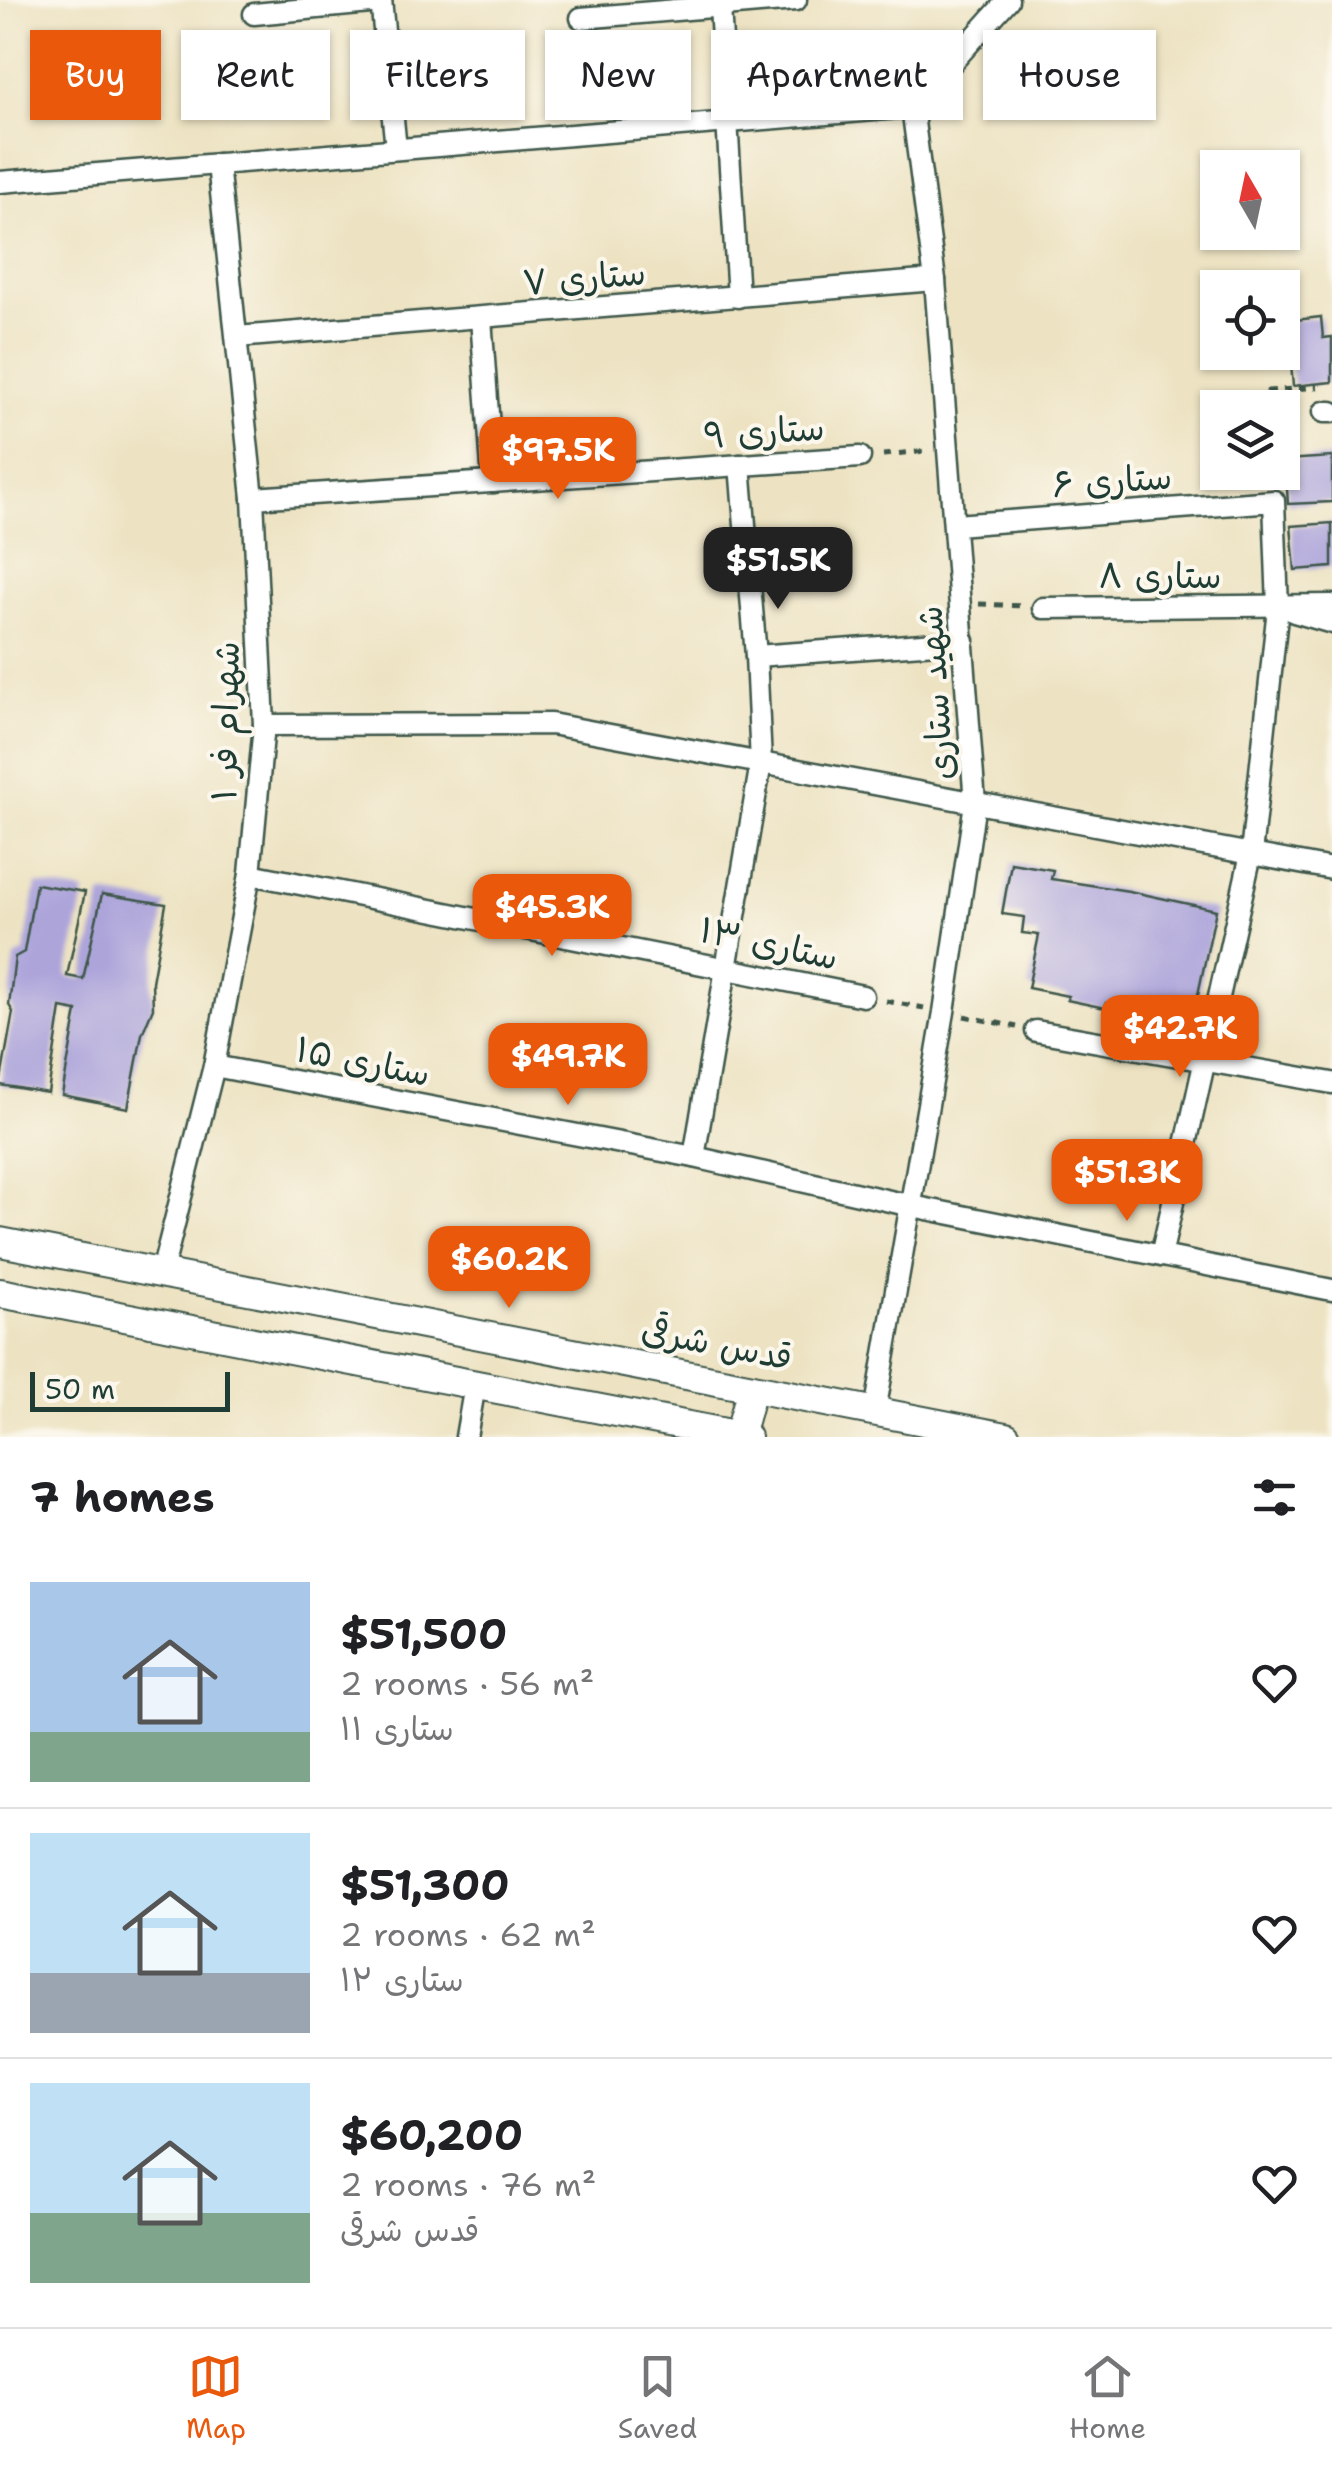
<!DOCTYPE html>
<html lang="en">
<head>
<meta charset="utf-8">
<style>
	body { margin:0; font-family:"Shantell Sans","Playpen Sans Arabic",sans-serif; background:#f2f2f2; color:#202124; height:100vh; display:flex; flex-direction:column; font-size:38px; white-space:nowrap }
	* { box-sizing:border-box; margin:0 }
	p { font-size:32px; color:#757577 }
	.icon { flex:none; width:55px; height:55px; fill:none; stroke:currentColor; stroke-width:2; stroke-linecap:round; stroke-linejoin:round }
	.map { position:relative; height:1437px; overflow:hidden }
	.details { display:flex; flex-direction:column; background:#fff; flex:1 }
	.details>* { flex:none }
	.hud { position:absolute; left:30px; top:30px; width:1272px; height:90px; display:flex; gap:20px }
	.needle { width:65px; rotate:351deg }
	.tools { position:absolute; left:1200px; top:150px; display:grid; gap:20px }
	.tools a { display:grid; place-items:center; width:100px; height:100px; border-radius:0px; background:#fff; box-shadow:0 2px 8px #0004; font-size:50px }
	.scale { position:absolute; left:30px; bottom:25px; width:200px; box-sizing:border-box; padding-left:10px; border:5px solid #1f3d34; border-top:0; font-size:28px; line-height:35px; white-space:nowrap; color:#1f3d34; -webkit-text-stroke:8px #fbf7ec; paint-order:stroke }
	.price { position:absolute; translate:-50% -85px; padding:0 22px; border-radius:20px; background:#ea580c; color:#fff; font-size:32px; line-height:65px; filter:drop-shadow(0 2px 5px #0008) }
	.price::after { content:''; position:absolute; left:50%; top:60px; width:30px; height:22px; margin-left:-15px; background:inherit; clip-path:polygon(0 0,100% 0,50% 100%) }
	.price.on { background:#222; color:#fff }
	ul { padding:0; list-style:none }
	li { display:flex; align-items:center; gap:30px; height:250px; padding:0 30px }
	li+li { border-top:2px solid #e0e0e0 }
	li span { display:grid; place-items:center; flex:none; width:280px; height:200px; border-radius:0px; color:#555 }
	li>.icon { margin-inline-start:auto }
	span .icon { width:120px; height:120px; fill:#fffc; stroke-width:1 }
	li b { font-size:42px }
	h2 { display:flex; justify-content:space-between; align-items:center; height:120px; padding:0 30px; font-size:42px }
	.pill { padding:0 35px; border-radius:0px; background:#fff; box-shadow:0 2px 8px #0004; font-size:35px; line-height:90px }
	.pill.on { background:#ea580c; color:#fff }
	.menu { display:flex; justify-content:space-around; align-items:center; height:140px; border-top:2px solid #e0e0e0; background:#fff; font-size:28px; color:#757577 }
	.menu a { display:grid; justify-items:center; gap:5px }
	.menu .on { color:#ea580c }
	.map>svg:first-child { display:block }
	.building { fill:#ada5da }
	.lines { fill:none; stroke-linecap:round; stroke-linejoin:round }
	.minor-casing { stroke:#3e5649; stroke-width:25 }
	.tertiary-casing { stroke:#3e5649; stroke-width:32 }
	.path { stroke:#3e5649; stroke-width:5; stroke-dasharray:8 8; stroke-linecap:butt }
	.minor { stroke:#fff; stroke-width:20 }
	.tertiary { stroke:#fff; stroke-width:28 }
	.labels { text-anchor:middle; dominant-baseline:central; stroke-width:8; stroke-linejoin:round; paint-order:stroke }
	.street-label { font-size:35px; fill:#1f3d34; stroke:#fbf7ec }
</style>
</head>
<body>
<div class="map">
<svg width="1332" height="1437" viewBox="0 0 1332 1437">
	<rect width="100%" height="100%" fill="#fbf7ec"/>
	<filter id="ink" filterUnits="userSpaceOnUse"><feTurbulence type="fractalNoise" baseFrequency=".01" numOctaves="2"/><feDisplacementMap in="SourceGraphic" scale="20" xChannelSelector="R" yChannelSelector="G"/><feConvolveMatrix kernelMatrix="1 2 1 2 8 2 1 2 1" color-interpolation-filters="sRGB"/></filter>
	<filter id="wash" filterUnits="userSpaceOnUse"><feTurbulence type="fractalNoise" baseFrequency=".0048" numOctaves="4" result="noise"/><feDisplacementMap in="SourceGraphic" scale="40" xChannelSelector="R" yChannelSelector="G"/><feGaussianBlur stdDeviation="2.25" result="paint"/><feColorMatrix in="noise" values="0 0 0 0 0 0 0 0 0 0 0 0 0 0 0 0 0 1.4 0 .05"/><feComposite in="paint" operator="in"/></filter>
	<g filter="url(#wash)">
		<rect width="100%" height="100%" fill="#ede3c3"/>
		<g id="blocks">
			<!-- building -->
			<g class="building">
				<path d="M1321,317L1323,338L1332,337V382L1293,386L1287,321Z"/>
				<path d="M1332,457V502L1288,504L1285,460Z"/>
				<path d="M1332,523V567L1295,570L1291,526Z"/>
				<path d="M1011,863L1053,870L1051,879L1129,891L1216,910L1193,1018L1106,1003L1105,1008L1067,1000L1068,996L1028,988L1039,935L1022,933L1024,917L1002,914Z"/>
				<path d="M36,884L85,892L67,976L83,979L102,894L166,904L152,982L153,1008L142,1034L128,1108L62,1095L77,1011L61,1008L48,1093L0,1085L13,1012L9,1005L15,957L24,952Z"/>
			</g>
		</g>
	</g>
	<g filter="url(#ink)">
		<use href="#blocks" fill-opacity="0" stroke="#3e5649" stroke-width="2.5"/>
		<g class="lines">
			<defs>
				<g id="minor">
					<path d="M381,0L396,149"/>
					<path d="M723,0L720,7L738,297"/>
					<path d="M254,14L381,2"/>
					<path d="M581,18L796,0"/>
					<path d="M0,182L912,107"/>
					<path d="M481,318L493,482"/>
					<path d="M237,337L935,280"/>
					<path d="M1324,412H1332"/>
					<path d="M253,498L860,457"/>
					<path d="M955,525L1274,501L1278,608L1251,854L1161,1256"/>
					<path d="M1043,608L1332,605"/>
					<path d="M1294,612L1332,623"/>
					<path d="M756,656L964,641"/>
					<path d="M264,725L551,724L1332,869"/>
					<path d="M250,874L863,996"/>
					<path d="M1036,1031L1332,1083"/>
					<path d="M214,1066L694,1157L912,1206L1332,1290"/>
					<path d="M694,1157L761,763L756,656L740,465"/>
					<path d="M162,1272L214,1066L250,874L264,725L253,498L218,164"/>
					<path d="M875,1412L944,1012L975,803L935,280L912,107L1008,0"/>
					<path d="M466,1437L475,1385"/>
				</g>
				<g id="tertiary">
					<path d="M0,1242L1006,1437"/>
					<path d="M0,1293L746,1437"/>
					<path d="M739,1436L752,1388"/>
				</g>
			</defs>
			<!-- minor casing -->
			<use href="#minor" class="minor-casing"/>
			<!-- tertiary casing -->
			<use href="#tertiary" class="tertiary-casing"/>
			<!-- path -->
			<g class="path">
				<path d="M1269,408L1268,391L1318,387"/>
				<path d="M883,455L927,451"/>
				<path d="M979,604L1023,606"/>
				<path d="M886,1001L924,1008"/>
				<path d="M964,1016L1017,1027"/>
			</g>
			<!-- minor -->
			<use href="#minor" class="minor"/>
			<!-- tertiary -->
			<use href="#tertiary" class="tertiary"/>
		</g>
	</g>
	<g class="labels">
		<!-- street labels -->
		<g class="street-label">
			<text transform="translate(584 277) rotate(-5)">ستاری ۷</text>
			<text transform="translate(764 431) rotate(-4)">ستاری ۹</text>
			<text transform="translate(1112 480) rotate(-4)">ستاری ۶</text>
			<text x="1160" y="575">ستاری ۸</text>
			<text transform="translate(935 693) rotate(-94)">شهید ستاری</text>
			<text transform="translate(225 721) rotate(-89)">شهرام فر ۱</text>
			<text transform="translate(769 943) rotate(12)">ستاری ۱۳</text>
			<text transform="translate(363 1061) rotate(11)">ستاری ۱۵</text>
			<text transform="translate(717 1343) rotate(11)">قدس شرقی</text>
		</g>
	</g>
</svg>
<div class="tools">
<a><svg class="needle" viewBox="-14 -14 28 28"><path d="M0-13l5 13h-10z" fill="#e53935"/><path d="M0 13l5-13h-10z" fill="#757577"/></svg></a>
<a><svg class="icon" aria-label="locate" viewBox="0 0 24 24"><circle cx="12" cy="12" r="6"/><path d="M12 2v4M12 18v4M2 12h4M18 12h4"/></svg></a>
<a><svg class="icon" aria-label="layers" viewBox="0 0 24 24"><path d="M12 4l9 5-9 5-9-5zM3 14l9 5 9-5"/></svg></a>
</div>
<div class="scale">50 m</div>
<b class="price" style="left:558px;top:502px">$97.5K</b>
<b class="price on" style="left:778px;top:612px">$51.5K</b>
<b class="price" style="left:552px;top:959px">$45.3K</b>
<b class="price" style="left:1180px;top:1080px">$42.7K</b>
<b class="price" style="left:568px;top:1108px">$49.7K</b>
<b class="price" style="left:1127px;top:1224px">$51.3K</b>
<b class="price" style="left:509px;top:1311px">$60.2K</b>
<div class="hud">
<a class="pill on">Buy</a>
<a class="pill">Rent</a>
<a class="pill">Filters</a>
<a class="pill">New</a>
<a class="pill">Apartment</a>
<a class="pill">House</a>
</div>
</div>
<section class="details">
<h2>7 homes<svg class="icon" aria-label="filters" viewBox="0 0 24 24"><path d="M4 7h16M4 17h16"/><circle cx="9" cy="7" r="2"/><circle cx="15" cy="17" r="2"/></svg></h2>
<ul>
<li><span style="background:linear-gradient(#a9c7e8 75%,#7fa58c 0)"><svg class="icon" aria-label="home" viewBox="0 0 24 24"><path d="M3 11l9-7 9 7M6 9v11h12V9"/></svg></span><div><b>$51,500</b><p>2 rooms · 56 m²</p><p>ستاری ۱۱</p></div><svg class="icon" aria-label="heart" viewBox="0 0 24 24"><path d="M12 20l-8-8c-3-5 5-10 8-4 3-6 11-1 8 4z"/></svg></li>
<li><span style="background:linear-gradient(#bfe0f5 70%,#9aa5b1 0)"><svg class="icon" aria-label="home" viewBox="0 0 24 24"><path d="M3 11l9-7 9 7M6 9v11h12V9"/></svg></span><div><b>$51,300</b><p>2 rooms · 62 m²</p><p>ستاری ۱۲</p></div><svg class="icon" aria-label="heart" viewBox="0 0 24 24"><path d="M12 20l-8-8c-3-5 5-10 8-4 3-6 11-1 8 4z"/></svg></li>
<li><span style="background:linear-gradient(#bfe0f5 65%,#7fa58c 0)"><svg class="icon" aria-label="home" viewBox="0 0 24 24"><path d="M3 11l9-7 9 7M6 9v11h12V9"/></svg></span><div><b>$60,200</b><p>2 rooms · 76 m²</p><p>قدس شرقی</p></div><svg class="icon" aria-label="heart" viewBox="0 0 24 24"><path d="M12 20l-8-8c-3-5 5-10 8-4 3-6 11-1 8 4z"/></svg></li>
</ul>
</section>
<nav class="menu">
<a class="on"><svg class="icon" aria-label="map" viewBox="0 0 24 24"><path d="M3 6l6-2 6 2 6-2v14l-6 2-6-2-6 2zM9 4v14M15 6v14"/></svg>Map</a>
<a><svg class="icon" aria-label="saved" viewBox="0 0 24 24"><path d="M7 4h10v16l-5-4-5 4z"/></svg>Saved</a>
<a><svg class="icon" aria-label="home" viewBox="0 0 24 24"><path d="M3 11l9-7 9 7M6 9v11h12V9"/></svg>Home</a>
</nav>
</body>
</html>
